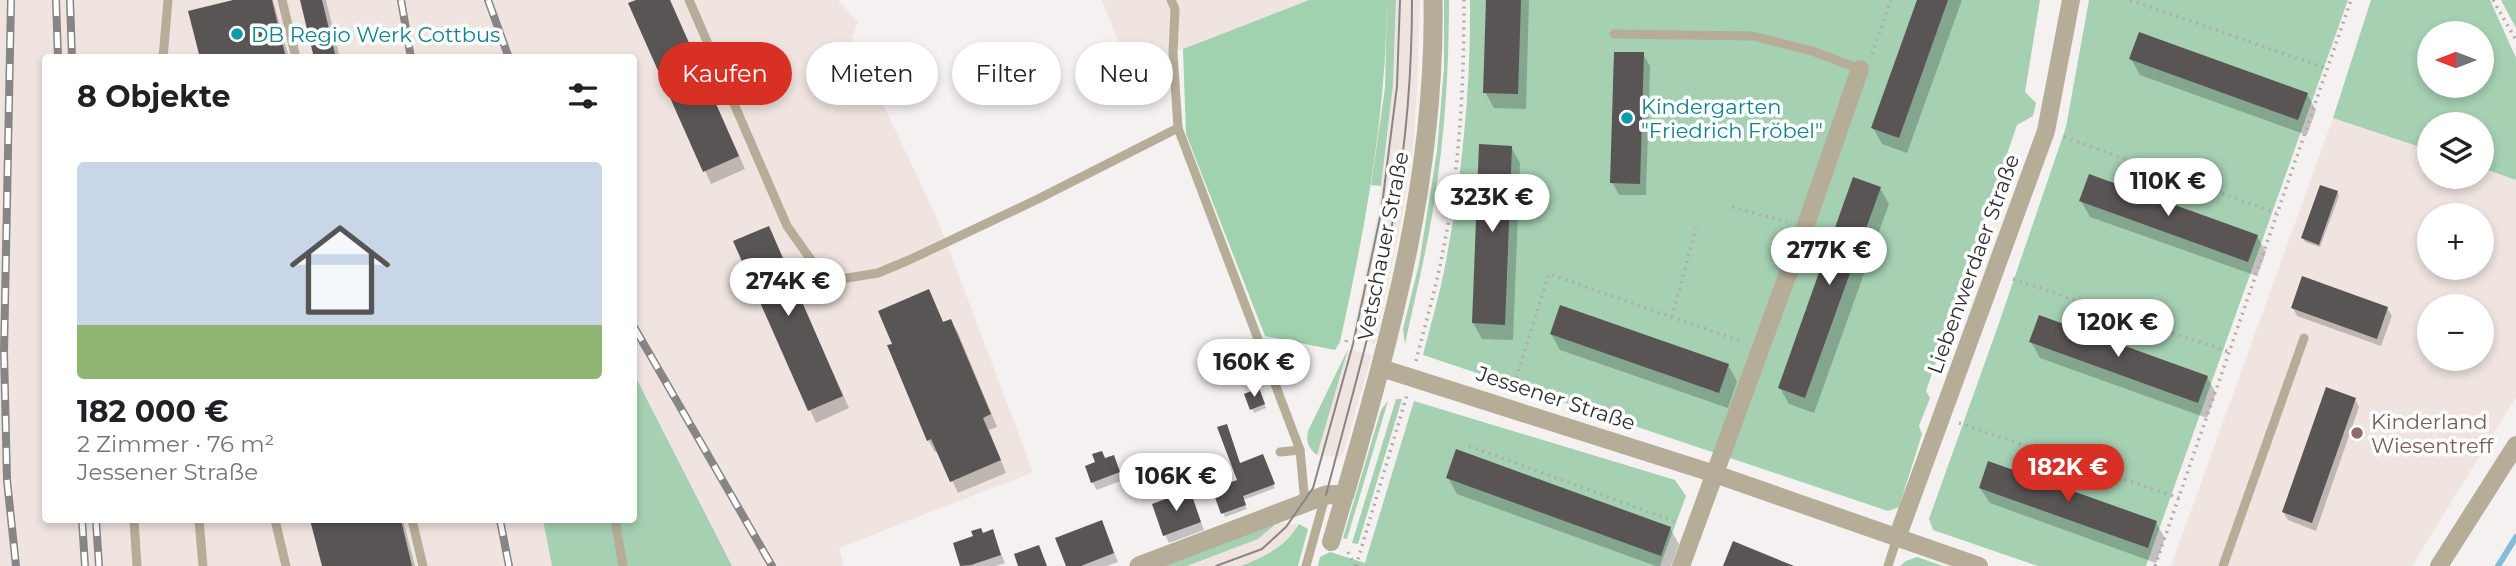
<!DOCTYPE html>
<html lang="de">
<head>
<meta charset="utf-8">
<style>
	body { margin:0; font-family:Montserrat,sans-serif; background:#f2f2f2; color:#202124; height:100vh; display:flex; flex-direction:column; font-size:26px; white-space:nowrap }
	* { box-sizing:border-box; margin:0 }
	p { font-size:23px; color:#757577 }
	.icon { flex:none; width:38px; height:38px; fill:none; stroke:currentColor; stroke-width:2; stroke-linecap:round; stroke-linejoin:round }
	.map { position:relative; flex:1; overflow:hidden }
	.panel { position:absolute; left:42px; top:54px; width:595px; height:469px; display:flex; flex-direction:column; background:#fff; border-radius:7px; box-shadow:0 4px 10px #0003 }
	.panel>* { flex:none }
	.guide { position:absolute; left:658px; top:42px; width:665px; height:63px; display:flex; gap:14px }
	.needle { width:46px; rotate:270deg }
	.fabs { position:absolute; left:2417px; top:21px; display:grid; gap:14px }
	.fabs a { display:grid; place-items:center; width:77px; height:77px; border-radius:50%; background:#fff; box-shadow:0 4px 10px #0003; font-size:35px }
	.price { position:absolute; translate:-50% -60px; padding:0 16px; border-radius:24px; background:#fff; color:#222; font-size:23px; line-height:46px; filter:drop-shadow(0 2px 4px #0008) }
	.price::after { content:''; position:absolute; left:50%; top:42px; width:21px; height:16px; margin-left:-10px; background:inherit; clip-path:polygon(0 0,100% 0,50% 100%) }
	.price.on { background:#d93025; color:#fff }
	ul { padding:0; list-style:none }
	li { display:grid; align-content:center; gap:14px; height:371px; padding:0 35px }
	li span { display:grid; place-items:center; height:217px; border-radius:7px; color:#555 }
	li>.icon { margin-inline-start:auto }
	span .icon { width:126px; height:126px; fill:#fffc; stroke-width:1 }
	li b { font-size:30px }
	h2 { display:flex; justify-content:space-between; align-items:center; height:84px; padding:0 35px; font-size:30px }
	.pill { padding:0 24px; border-radius:32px; background:#fff; box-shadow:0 4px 10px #0003; font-size:24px; line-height:63px }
	.pill.on { background:#d93025; color:#fff }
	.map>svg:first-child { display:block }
	.built { fill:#efe4df; fill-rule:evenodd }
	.green { fill:#a5d0b2; fill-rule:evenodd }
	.forest { fill:#a1d2b0 }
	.shadow { fill:#0003 }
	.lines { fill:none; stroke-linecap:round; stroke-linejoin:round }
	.stream { stroke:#85bcd7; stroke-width:6 }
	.building { fill:#585554 }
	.path { stroke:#afacab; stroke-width:3.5; stroke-dasharray:2 5; stroke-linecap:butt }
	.service { stroke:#b5ad97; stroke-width:9 }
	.minor { stroke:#b5ad97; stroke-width:18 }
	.tertiary { stroke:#b5ad97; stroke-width:19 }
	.tram { stroke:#888585; stroke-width:2 }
	.rail-casing { stroke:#888585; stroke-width:8 }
	.rail { stroke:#fff; stroke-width:5; stroke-dasharray:16; stroke-linecap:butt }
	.culture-dot { fill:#0f9aa8; stroke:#fff; stroke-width:2.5 }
	.education-dot { fill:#8d6e63; stroke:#fff; stroke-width:2.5 }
	.labels { text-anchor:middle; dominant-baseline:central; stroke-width:7; stroke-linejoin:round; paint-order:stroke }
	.culture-label { font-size:21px; fill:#0d838f; stroke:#fff; text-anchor:start }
	.street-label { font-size:21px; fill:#302e2e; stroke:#fff }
	.education-label { font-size:21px; fill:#785e54; stroke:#fff; text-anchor:start }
</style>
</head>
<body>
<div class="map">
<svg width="2516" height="566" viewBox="0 0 2516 566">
	<rect width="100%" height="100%" fill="#f4f1f0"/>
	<!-- built -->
	<g class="built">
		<path d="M0,0H838L858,22L852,38L939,223L1033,472L839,548L844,566H732L634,374V58H481L479,55L472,58H46V520H543L552,566H0Z"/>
		<path d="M1102,0H1309L1183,49L1128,66Z"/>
		<path d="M1396,0H1420L1417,87L1413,146L1402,217L1375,344L1352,338L1378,212L1387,143L1393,85Z"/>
		<path d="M2333,118L2429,150V177H2482V168L2516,180V397L2412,566H2171ZM2429,215H2482V268H2429ZM2429,306H2482V359H2429Z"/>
		<path d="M1348,349L1372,355L1344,451L1340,457L1317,455Z"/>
		<path d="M1277,523L1299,524L1294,533L1267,556L1241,566H1187L1258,539Z"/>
	</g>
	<!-- green -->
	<g class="green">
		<path d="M1387,0H1396L1393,85L1381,186L1371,185L1385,88Z"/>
		<path d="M1444,0H1449C1449,68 1445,135 1434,203C1427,250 1415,297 1405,344L1403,329L1419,264L1437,151L1444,68Z"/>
		<path d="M1470,0H2040L2025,92L2036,103L2033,116L2017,125L1981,230L1989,245L1986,256L1970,262L1926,391L1930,398L1919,426L1922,434L1899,507L1888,511L1423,355C1431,324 1440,293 1446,261C1462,175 1471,87 1470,0Z"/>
		<path d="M2089,0H2348L2146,566H2038L1933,530L1929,519L1998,326L2066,127Z"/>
		<path d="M2371,0H2490L2516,58V180L2482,168V124H2429V150L2333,118ZM2429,33H2482V86H2429Z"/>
		<path d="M2501,0H2516V28Z"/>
		<path d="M1348,349L1317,455C1308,448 1306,442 1308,431Z"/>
		<path d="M634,374L732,566H552L543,520H634Z"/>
		<path d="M1396,399H1402L1358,544L1352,543Z"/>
		<path d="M1388,401L1347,539L1343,538L1381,410Z"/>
		<path d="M1414,401L1675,480L1686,496L1660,566H1364Z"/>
		<path d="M1277,523L1258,539L1187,566H1164Z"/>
		<path d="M1917,557L1943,566H1900L1906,561Z"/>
	</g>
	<!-- forest -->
	<g class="forest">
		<path d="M1309,0H1387C1386,116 1365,229 1340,342L1335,350L1265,336L1186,134L1183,49Z"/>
		<path d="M1299,524L1308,529L1298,566H1241C1265,557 1286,546 1299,524Z"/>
		<path d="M1330,552L1365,563L1364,566H1318L1320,557Z"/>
	</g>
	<!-- shadow -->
	<g class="shadow">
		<path d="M240,0H273L289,58H202Z"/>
		<path d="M302,0H326L340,58H316Z"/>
		<path d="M640,0H670L745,169L711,184L631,4Z"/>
		<path d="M1488,0H1529L1526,109L1494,108L1485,92Z"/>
		<path d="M1919,0H1962L1907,153L1882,144L1873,128Z"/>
		<path d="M1643,54L1650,66L1646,195H1619L1612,182Z"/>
		<path d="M2131,59L2307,94L2316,110L2307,135L2140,75Z"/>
		<path d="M1511,147L1520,163L1513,340L1482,339L1473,323Z"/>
		<path d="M1880,188L1889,204L1814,413L1789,404L1780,388Z"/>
		<path d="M2337,192L2339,196L2320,247L2305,242L2303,238Z"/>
		<path d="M2081,201L2257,236L2266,252L2257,276L2090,217Z"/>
		<path d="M768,228L849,408L816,423L736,242Z"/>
		<path d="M929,291L944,324L951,321L958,333L997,427L989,430L1006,473L958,493L938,451L935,452L928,440L889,346L894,344Z"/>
		<path d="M2293,308H2387L2392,316L2381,346L2297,316Z"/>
		<path d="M1551,334L1728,365L1737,381L1728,408L1560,350Z"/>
		<path d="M2031,342L2207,377L2216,393L2207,418L2040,358Z"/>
		<path d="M1260,394L1266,408L1254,413L1246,395Z"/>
		<path d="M2355,399L2359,407L2316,531L2288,520L2283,512Z"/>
		<path d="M1113,457L1123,480L1097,490L1092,482L1105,460Z"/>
		<path d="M1265,460L1275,488L1243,500L1247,509L1225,517L1215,491L1240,481Z"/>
		<path d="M1448,478L1670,528L1679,544L1671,566H1656L1457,494Z"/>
		<path d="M1980,488L2156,523L2165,538L2156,563L1990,503Z"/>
		<path d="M1193,501L1204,530L1169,543L1165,535Z"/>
		<path d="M312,520H403L415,566H323Z"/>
		<path d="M1106,531L1118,562L1107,566H1068Z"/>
		<path d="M992,532L1005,563L996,566H962L955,544Z"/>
	</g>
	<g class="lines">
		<!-- stream -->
		<path class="stream" d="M2498,566L2516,537"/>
	</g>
	<!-- building -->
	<g class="building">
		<path d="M233,0H272L286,58H200L188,11Z"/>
		<path d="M300,0H322L336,58H314Z"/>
		<path d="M636,0H670L739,156L703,172L628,3Z"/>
		<path d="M1486,0H1521L1518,94L1483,93Z"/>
		<path d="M1917,0H1948L1899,138L1871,128Z"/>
		<path d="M2139,32L2308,93L2298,120L2129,59Z"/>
		<path d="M1614,52H1644L1640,184L1610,183Z"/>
		<path d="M1479,144L1512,146L1505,325L1472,323Z"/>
		<path d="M2089,174L2258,235L2248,262L2079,201Z"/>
		<path d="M1853,177L1881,187L1805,398L1778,388Z"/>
		<path d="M2320,185L2338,191L2319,245L2301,238Z"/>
		<path d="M769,226L843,396L808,411L733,241Z"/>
		<path d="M2302,276L2388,307L2377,339L2291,308Z"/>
		<path d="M929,289L943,322L951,319L991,414L983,418L1001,460L950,482L931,439L927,441L887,345L892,344L878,311Z"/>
		<path d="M1560,305L1729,364L1719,393L1550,334Z"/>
		<path d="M2039,315L2208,376L2198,403L2029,342Z"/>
		<path d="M2326,387L2356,398L2312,523L2282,512Z"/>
		<path d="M1259,388L1265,404L1250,410L1244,394Z"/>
		<path d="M1227,424L1240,463L1263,454L1275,484L1243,496L1246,505L1221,514L1212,489L1237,480L1217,427Z"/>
		<path d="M1456,449L1671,527L1661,556L1446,478Z"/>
		<path d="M1102,451L1105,458L1114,455L1120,472L1091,483L1085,466L1095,462L1092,454Z"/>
		<path d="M1988,461L2157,521L2148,548L1979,488Z"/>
		<path d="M1190,490L1201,522L1163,536L1152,504Z"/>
		<path d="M310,520H401L412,566H322Z"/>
		<path d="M1102,520L1114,553L1081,566H1066L1055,538Z"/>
		<path d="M981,528L983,533L993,529L1001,555L971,565L960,566L953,543L973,536L971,531Z"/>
		<path d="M1733,541L1794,566H1723Z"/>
		<path d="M1039,545L1047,566H1018L1014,554Z"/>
	</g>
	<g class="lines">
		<!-- path -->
		<g class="path">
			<path d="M2130,0L2328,69"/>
			<path d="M2493,0L2516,40"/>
			<path d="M1872,54L1891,0"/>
			<path d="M2064,137L2276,213"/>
			<path d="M1732,207L1787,222"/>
			<path d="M2013,279L2229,352"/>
			<path d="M1672,317L1696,228"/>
			<path d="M1346,342L1348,336"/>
			<path d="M1416,361C1425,325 1436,288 1443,251C1460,169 1464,83 1464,0"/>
			<path d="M1512,391L1549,274L1743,342"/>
			<path d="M1959,423L2179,498"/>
			<path d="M1469,446L1676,522"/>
			<path d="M1348,552L1355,566"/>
			<path d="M1356,566L1407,395"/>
			<path d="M2155,566L2351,0"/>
		</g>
		<!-- service -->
		<g class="service">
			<path d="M282,0L296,58"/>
			<path d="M689,0L787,226L814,264L841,279L878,273L909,260L1038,199L1178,128"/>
			<path d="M1171,0L1175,9L1173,53L1178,128L1300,450L1305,503"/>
			<path d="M1614,34L1753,36L1812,51L1860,69"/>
			<path d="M163,58L168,0"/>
			<path d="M1280,452L1300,450"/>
			<path d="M134,520L137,566"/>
			<path d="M199,520L203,566"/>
			<path d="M275,520L286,566"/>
			<path d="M412,520L423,566"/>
			<path d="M615,520L623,566"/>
			<path d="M1306,566L1325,497"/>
			<path d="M1888,566L1897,538"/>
			<path d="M2223,566L2304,338"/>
		</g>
		<!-- minor -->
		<g class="minor">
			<path d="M1381,368L1715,474L1979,566"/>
			<path d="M1897,538L2046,131L2071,0"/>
			<path d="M1331,542L1345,494"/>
			<path d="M1681,566L1808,219L1860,69"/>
			<path d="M2439,566L2516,445"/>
		</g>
		<!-- tertiary -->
		<path class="tertiary" d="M1139,566L1326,495L1345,494C1392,331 1436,172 1433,0"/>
		<!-- tram -->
		<g class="tram">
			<path d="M1326,495C1350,402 1378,308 1394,214C1406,144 1412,71 1412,0"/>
			<path d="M1216,566L1262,549L1286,527L1313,488L1353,344L1381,213L1397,86L1400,0"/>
		</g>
		<defs>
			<g id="rail">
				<path d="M11,0L4,352L7,480L16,566"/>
				<path d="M56,0L58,58"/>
				<path d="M70,0L72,58"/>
				<path d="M401,0L411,58"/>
				<path d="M488,0L509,58"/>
				<path d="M634,327L772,566"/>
				<path d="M82,520L85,566"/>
				<path d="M96,520L99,566"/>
				<path d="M500,520L509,566"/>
			</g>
		</defs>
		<!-- rail casing -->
		<use href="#rail" class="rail-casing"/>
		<!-- rail -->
		<use href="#rail" class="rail"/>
	</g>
	<!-- markers -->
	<g class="culture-dot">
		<circle cx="237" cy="34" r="7"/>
		<circle cx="1627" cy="118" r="7"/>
	</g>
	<circle class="education-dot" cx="2357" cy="433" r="7"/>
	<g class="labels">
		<!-- culture labels -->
		<g class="culture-label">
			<text x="251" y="34">DB Regio Werk Cottbus</text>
			<text x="1641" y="106">Kindergarten<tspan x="1641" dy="24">"Friedrich Fröbel"</tspan></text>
		</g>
		<!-- street labels -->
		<g class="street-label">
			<text transform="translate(1383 246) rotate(-79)">Vetschauer Straße</text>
			<text transform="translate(1973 264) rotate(-70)">Liebenwerdaer Straße</text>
			<text transform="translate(1556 398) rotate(18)">Jessener Straße</text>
		</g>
		<!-- education labels -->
		<g class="education-label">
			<text x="2371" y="421">Kinderland<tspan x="2371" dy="24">Wiesentreff</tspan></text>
		</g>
	</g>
</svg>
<div class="fabs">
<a><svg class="needle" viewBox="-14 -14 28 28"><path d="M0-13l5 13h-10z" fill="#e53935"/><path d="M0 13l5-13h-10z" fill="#757577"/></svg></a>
<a><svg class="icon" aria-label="layers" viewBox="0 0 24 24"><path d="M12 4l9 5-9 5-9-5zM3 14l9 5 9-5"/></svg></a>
<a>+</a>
<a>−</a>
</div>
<b class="price" style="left:2168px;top:218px">110K €</b>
<b class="price" style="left:1492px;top:234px">323K €</b>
<b class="price" style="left:1829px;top:287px">277K €</b>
<b class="price" style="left:788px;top:318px">274K €</b>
<b class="price" style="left:2118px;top:359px">120K €</b>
<b class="price" style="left:1254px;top:399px">160K €</b>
<b class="price on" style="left:2068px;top:504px">182K €</b>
<b class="price" style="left:1176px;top:513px">106K €</b>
<div class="guide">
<a class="pill on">Kaufen</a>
<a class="pill">Mieten</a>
<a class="pill">Filter</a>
<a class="pill">Neu</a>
</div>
<section class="panel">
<h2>8 Objekte<svg class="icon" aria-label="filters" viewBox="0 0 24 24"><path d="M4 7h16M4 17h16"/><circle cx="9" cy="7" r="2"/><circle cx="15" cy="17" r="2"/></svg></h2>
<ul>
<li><span style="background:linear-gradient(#c9d6e8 75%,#8fb573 0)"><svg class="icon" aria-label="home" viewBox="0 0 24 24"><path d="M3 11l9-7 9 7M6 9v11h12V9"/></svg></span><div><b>182 000 €</b><p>2 Zimmer · 76 m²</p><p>Jessener Straße</p></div></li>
</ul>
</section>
</div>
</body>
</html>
